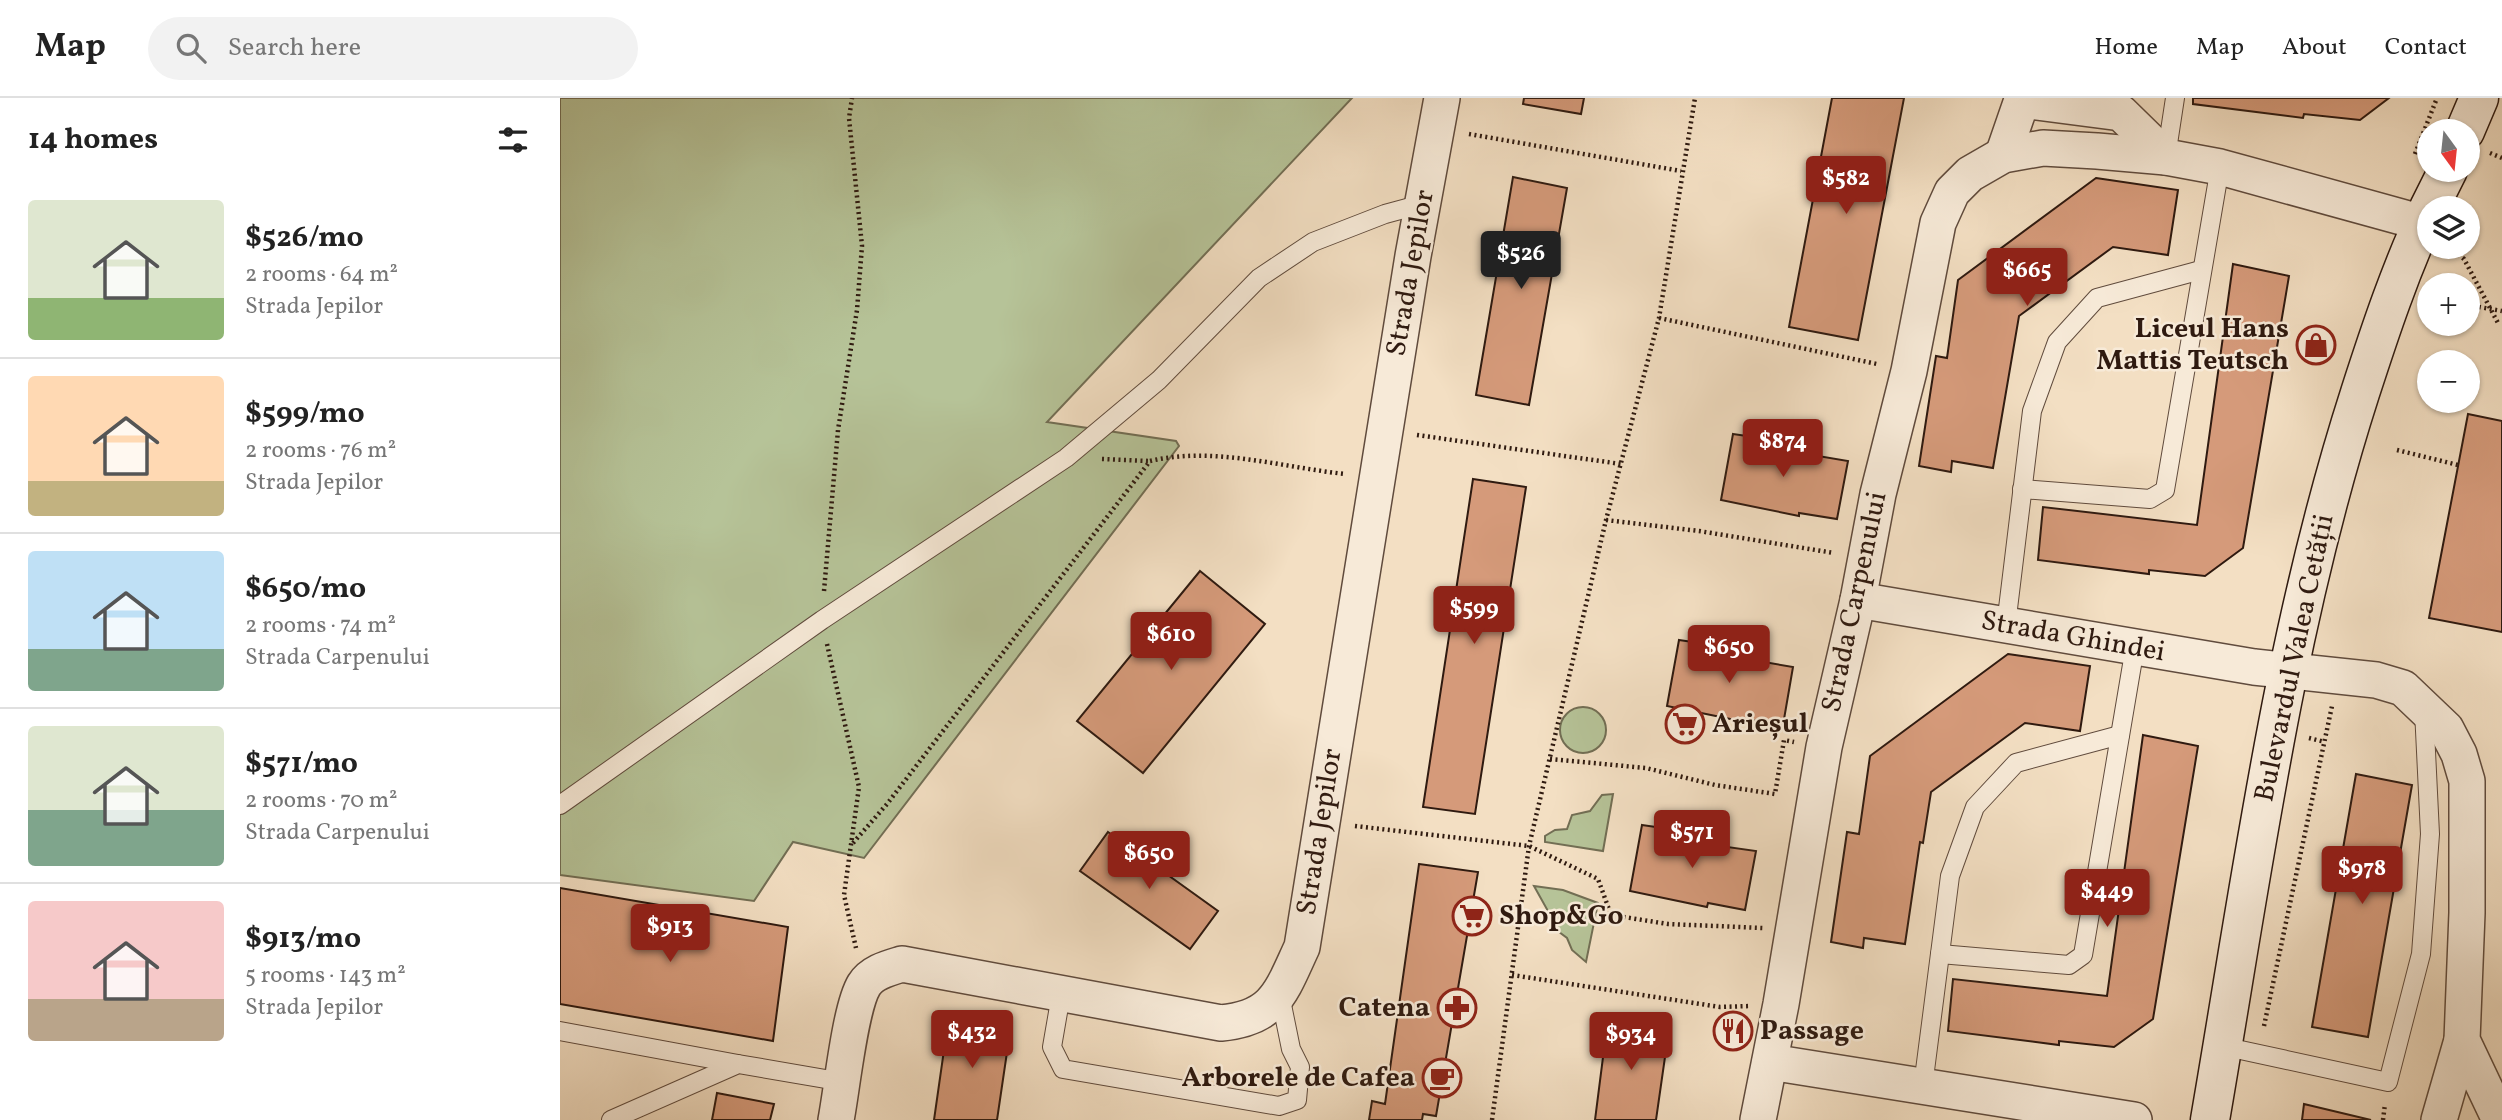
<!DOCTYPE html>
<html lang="en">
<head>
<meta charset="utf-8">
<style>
	body { margin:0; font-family:Vollkorn,serif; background:#f2f2f2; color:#222; height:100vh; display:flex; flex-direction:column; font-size:26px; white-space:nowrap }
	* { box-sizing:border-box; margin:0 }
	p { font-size:23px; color:#767676 }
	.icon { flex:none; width:38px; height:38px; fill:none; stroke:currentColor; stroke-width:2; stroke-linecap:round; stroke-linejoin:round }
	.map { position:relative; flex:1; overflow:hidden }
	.side { display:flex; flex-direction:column; background:#fff; width:560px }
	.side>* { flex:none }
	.needle { width:46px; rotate:165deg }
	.controls { position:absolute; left:1857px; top:21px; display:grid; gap:14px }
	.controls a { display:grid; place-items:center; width:63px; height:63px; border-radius:50%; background:#fff; box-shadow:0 2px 5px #0004; font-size:35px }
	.price { position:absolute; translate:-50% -60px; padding:0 16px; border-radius:7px; background:#8f2418; color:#fff; font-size:23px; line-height:46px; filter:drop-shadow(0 2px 4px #0008) }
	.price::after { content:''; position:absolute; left:50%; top:42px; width:21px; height:16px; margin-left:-10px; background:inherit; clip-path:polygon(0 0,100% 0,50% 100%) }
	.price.on { background:#222; color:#fff }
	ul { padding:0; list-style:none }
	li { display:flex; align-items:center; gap:21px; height:175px; padding:0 28px }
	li+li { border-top:2px solid #e0e0e0 }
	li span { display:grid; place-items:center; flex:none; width:196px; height:140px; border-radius:7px; color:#555 }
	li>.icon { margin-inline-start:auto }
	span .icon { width:84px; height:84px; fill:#fffc; stroke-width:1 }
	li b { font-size:30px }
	h2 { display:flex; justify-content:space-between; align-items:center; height:84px; padding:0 28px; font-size:30px }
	header { display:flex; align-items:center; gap:42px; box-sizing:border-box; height:98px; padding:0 35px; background:#fff; border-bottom:2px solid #e0e0e0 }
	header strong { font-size:33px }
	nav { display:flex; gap:38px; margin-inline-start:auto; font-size:24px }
	.search { width:490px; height:63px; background:#f2f2f2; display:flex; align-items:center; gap:18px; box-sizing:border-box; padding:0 24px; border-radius:38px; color:#767676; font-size:26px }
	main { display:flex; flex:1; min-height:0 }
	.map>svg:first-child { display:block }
	.green { fill:#b6c398; stroke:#726e54; stroke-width:2 }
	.building { fill:#d59a7a; stroke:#2f1a10; stroke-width:2 }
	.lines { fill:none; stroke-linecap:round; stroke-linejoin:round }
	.lane-casing { stroke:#604b3d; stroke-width:20 }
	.street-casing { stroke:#604b3d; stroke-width:38 }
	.secondary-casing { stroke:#2f1a10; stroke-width:41 }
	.path { stroke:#2f1a10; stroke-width:4.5; stroke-dasharray:2 3.5; stroke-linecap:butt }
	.lane { stroke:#f7ead8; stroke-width:18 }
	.street { stroke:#f7ead8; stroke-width:35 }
	.secondary { stroke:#f7ead8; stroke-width:38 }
	.labels { text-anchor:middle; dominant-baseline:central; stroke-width:5; stroke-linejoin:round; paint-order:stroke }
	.street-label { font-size:28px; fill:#2f1a10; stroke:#f7ead8 }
	.poi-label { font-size:28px; font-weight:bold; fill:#2f1a10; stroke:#f7ead8; text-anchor:end }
</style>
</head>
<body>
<header>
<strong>Map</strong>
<div class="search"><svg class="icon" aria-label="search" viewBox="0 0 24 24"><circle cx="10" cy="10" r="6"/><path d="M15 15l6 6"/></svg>Search here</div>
<nav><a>Home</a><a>Map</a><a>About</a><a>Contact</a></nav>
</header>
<main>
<section class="side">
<h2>14 homes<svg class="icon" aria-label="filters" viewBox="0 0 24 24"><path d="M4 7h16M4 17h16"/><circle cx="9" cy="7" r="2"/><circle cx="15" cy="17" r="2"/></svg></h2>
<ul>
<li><span style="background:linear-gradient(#dfe7d0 70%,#8fb573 0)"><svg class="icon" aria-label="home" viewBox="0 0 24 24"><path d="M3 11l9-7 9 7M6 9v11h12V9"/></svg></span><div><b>$526/mo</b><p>2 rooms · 64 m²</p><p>Strada Jepilor</p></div></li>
<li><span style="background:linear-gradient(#ffd9b3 75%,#c2b280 0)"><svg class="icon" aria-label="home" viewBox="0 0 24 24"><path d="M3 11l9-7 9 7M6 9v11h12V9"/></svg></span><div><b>$599/mo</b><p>2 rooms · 76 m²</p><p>Strada Jepilor</p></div></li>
<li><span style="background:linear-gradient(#bfe0f5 70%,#7fa58c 0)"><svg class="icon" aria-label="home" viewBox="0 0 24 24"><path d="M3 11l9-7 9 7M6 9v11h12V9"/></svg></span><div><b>$650/mo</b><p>2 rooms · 74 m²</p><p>Strada Carpenului</p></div></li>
<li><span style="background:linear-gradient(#dfe7d0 60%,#7fa58c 0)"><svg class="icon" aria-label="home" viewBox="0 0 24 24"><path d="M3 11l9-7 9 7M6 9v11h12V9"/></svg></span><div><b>$571/mo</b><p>2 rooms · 70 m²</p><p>Strada Carpenului</p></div></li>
<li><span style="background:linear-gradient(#f6c9c9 70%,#b9a48a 0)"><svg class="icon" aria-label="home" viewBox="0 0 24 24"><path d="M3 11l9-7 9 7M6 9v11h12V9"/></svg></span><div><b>$913/mo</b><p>5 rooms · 143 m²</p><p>Strada Jepilor</p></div></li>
</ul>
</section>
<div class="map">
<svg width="1942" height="1022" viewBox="0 0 1942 1022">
	<rect width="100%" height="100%" fill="#f3dfc3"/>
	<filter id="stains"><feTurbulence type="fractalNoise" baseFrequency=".00286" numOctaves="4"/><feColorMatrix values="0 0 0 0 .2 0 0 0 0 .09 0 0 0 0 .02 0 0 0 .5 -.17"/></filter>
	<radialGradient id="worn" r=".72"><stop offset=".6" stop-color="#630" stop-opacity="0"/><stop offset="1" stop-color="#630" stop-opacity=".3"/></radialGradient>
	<!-- green -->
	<g class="green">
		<path d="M0,0H792L487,324L616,343L619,348L304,760L233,744L194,803L0,777Z"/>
		<circle cx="1023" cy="632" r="23"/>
		<path d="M1053,696L1043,753L985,744V738L995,732L1007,731L1012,717L1030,713L1042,697Z"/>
		<path d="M974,788L1003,792L1038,805L1026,864L1012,852L1007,840L995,831L993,822Z"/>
	</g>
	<!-- building -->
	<g class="building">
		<path d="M964,0H1024L1021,16L963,6Z"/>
		<path d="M1272,0H1344L1298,242L1229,229Z"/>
		<path d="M1633,0H1829L1800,22L1744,16L1743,20L1633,6Z"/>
		<path d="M953,79L1007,90L969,307L916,297Z"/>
		<path d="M1536,80L1618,92L1608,157L1553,149L1459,218L1433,370L1392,363L1391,374L1359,368L1376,258L1387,260L1398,182Z"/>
		<path d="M1673,166L1729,178L1683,450L1645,478L1589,472V476L1478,462L1483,409L1637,427Z"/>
		<path d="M1908,316L1942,323V534L1869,520Z"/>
		<path d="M1173,336L1201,340L1200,346L1253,353L1252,357L1288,363L1277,421L1239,415V418L1161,402Z"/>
		<path d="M913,381L966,389L915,716L863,709Z"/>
		<path d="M640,473L705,526L583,675L517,623Z"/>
		<path d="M1119,542L1147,546L1146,552L1199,559L1198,563L1233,569L1223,627L1185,621V624L1107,608Z"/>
		<path d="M1448,556L1530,568L1520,633L1465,625L1371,694L1363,745L1360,744L1345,846L1304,840L1303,850L1271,844L1287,734L1299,736L1310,658Z"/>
		<path d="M1583,637L1638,648L1593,921L1554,949L1499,943V947L1388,933L1393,881L1547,898Z"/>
		<path d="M1796,676L1852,687L1808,939L1752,929Z"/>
		<path d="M1082,727L1110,731L1109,736L1161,743L1160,748L1196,753L1185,812L1148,805L1147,809L1070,793Z"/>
		<path d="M548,734L658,813L630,851L520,773Z"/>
		<path d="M859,766L918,774L876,1018L863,1016L862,1022H809L812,1003L825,1006Z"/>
		<path d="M0,790L228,829L213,943L0,906Z"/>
		<path d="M389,917L451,927L437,1022H374Z"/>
		<path d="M1048,920L1109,931L1096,1022H1035Z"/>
		<path d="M157,995L214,1006L210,1022H152Z"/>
		<path d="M1744,1006L1811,1022H1742Z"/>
	</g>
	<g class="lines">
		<defs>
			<g id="lane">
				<path d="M1606,59L1615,0"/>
				<path d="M1462,391L1590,401L1605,392L1660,69"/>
				<path d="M1446,527L1472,313L1497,244L1537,200L1641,172"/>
				<path d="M0,707L262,522L506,360L599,282L699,180L753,144L825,116L862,106"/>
				<path d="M1380,856L1509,867L1523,857L1575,549"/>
				<path d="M501,897L492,949L503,971L719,1008L737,1002L740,969L731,951L720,897"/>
				<path d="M0,933L178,966"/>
				<path d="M1662,948L1828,984L1861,856L1870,736L1864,612"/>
				<path d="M1363,988L1390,778L1415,709L1456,665L1560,637"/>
				<path d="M51,1022L178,966L283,984"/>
			</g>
			<g id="street">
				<path d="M1443,57L1462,2L1561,15L1606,59"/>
				<path d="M1298,502L1694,569L1816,582L1843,590L1886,631L1899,656L1907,683V815L1902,942L1940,1022"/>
				<path d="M1210,964L1574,1022"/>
				<path d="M276,1022C282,991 290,910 304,887C312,874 329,870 342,866L661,925C715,920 721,894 742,849L853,158L882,0"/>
				<path d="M1198,1022L1221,906L1264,649L1298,502L1318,396L1349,273L1378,125L1392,94L1410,76L1443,57L1483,50L1537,53L1606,59L1660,69L1863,125"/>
				<path d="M1879,1022L1902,942"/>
			</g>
			<g id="secondary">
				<path d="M1905,33L1919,0"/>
				<path d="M1869,110L1888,72"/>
				<path d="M1650,1022C1692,778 1724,531 1800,295C1820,233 1841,170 1869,111"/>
			</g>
		</defs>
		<!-- lane casing -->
		<use href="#lane" class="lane-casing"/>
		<!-- street casing -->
		<use href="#street" class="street-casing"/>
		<!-- secondary casing -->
		<use href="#secondary" class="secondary-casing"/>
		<!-- path -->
		<g class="path">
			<path d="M909,36L1121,73"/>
			<path d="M1930,55L1942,60"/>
			<path d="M1855,56L1877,0"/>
			<path d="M1890,149L1904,161L1938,225"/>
			<path d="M1908,207L1942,213"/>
			<path d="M1099,220L1317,266"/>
			<path d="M857,337L1061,366"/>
			<path d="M1837,352L1898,367"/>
			<path d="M542,361L589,363"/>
			<path d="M1046,422L1139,433L1274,455"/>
			<path d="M264,493L278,332L297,212L302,148L289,20L292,0"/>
			<path d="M267,546L299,689L284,797L296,850"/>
			<path d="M1749,640L1765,644"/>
			<path d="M990,661L1086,670L1155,687L1215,696L1224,642L1234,644"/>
			<path d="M795,728L969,748L1038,781L1051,817L1108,826L1203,830"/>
			<path d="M293,745L327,706L590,363C654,348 720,369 785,376"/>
			<path d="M952,877L1160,909L1190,908"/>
			<path d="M1704,928L1772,608"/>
			<path d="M932,1022L969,748L1046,422L1099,220L1135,0"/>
			<path d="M1823,1022L1825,1006"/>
		</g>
		<!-- lane -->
		<use href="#lane" class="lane"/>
		<!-- street -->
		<use href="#street" class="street"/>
		<!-- secondary -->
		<use href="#secondary" class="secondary"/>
	</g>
	<!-- icons -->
	<defs>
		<symbol id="shop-ring" viewBox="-11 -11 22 22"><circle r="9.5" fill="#f7ead8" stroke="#8f2418" stroke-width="1.5"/><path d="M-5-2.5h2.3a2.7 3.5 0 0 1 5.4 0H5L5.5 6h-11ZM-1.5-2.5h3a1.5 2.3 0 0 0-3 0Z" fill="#8f2418"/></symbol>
		<symbol id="supermarket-ring" viewBox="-11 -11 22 22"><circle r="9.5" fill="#f7ead8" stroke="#8f2418" stroke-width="1.5"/><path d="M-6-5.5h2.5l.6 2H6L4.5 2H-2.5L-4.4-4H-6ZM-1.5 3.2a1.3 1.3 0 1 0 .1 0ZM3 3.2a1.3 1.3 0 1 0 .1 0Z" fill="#8f2418"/></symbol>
		<symbol id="pharmacy-ring" viewBox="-11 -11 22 22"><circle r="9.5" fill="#f7ead8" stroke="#8f2418" stroke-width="1.5"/><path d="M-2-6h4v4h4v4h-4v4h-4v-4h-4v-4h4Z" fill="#8f2418"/></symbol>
		<symbol id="restaurant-ring" viewBox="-11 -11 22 22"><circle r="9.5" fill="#f7ead8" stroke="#8f2418" stroke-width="1.5"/><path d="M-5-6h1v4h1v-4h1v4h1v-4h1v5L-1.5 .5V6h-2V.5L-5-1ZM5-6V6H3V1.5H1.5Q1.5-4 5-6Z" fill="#8f2418"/></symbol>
		<symbol id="cafe-ring" viewBox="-11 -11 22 22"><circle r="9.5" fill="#f7ead8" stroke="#8f2418" stroke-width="1.5"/><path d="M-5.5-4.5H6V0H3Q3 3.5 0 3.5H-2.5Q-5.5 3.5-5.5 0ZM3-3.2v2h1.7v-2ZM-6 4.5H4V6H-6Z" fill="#8f2418"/></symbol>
	</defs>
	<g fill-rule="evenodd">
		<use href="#shop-ring" x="1734" y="225" width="44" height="44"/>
		<use href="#supermarket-ring" x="1103" y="604" width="44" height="44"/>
		<use href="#supermarket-ring" x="890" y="796" width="44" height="44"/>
		<use href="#pharmacy-ring" x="875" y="888" width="44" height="44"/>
		<use href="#restaurant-ring" x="1151" y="911" width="44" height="44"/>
		<use href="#cafe-ring" x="860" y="958" width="44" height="44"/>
	</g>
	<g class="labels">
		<!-- street labels -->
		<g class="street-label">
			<text transform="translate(851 175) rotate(-80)">Strada Jepilor</text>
			<text transform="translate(1295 504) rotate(-78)">Strada Carpenului</text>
			<text transform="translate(1513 539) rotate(10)">Strada Ghindei</text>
			<text transform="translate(1735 560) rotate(-78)">Bulevardul Valea Cetății</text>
			<text transform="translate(760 734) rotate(-81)">Strada Jepilor</text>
		</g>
		<!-- poi labels -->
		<g class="poi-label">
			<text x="1729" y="231">Liceul Hans<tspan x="1729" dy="32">Mattis Teutsch</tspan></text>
			<text x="1152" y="626" text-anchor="start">Arieșul</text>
			<text x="939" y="818" text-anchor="start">Shop&amp;Go</text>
			<text x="870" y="910">Catena</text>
			<text x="1200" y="933" text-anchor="start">Passage</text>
			<text x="855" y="980">Arborele de Cafea</text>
		</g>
	</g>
	<rect width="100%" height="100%" filter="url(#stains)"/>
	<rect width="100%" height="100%" fill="url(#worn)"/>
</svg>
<div class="controls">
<a><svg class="needle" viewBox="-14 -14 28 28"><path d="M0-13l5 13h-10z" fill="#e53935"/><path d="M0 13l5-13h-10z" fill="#767676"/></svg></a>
<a><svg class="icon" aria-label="layers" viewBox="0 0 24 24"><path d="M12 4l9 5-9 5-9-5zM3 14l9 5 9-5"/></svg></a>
<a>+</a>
<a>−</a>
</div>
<b class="price" style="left:1286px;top:118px">$582</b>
<b class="price on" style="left:961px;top:193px">$526</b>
<b class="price" style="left:1467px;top:210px">$665</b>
<b class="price" style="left:1223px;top:381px">$874</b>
<b class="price" style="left:914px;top:548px">$599</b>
<b class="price" style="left:611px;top:574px">$610</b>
<b class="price" style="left:1169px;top:587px">$650</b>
<b class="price" style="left:1132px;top:772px">$571</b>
<b class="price" style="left:589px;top:793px">$650</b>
<b class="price" style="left:1802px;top:808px">$978</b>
<b class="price" style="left:1547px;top:831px">$449</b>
<b class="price" style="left:110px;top:866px">$913</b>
<b class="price" style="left:412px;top:972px">$432</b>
<b class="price" style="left:1071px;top:974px">$934</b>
</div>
</main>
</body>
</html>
